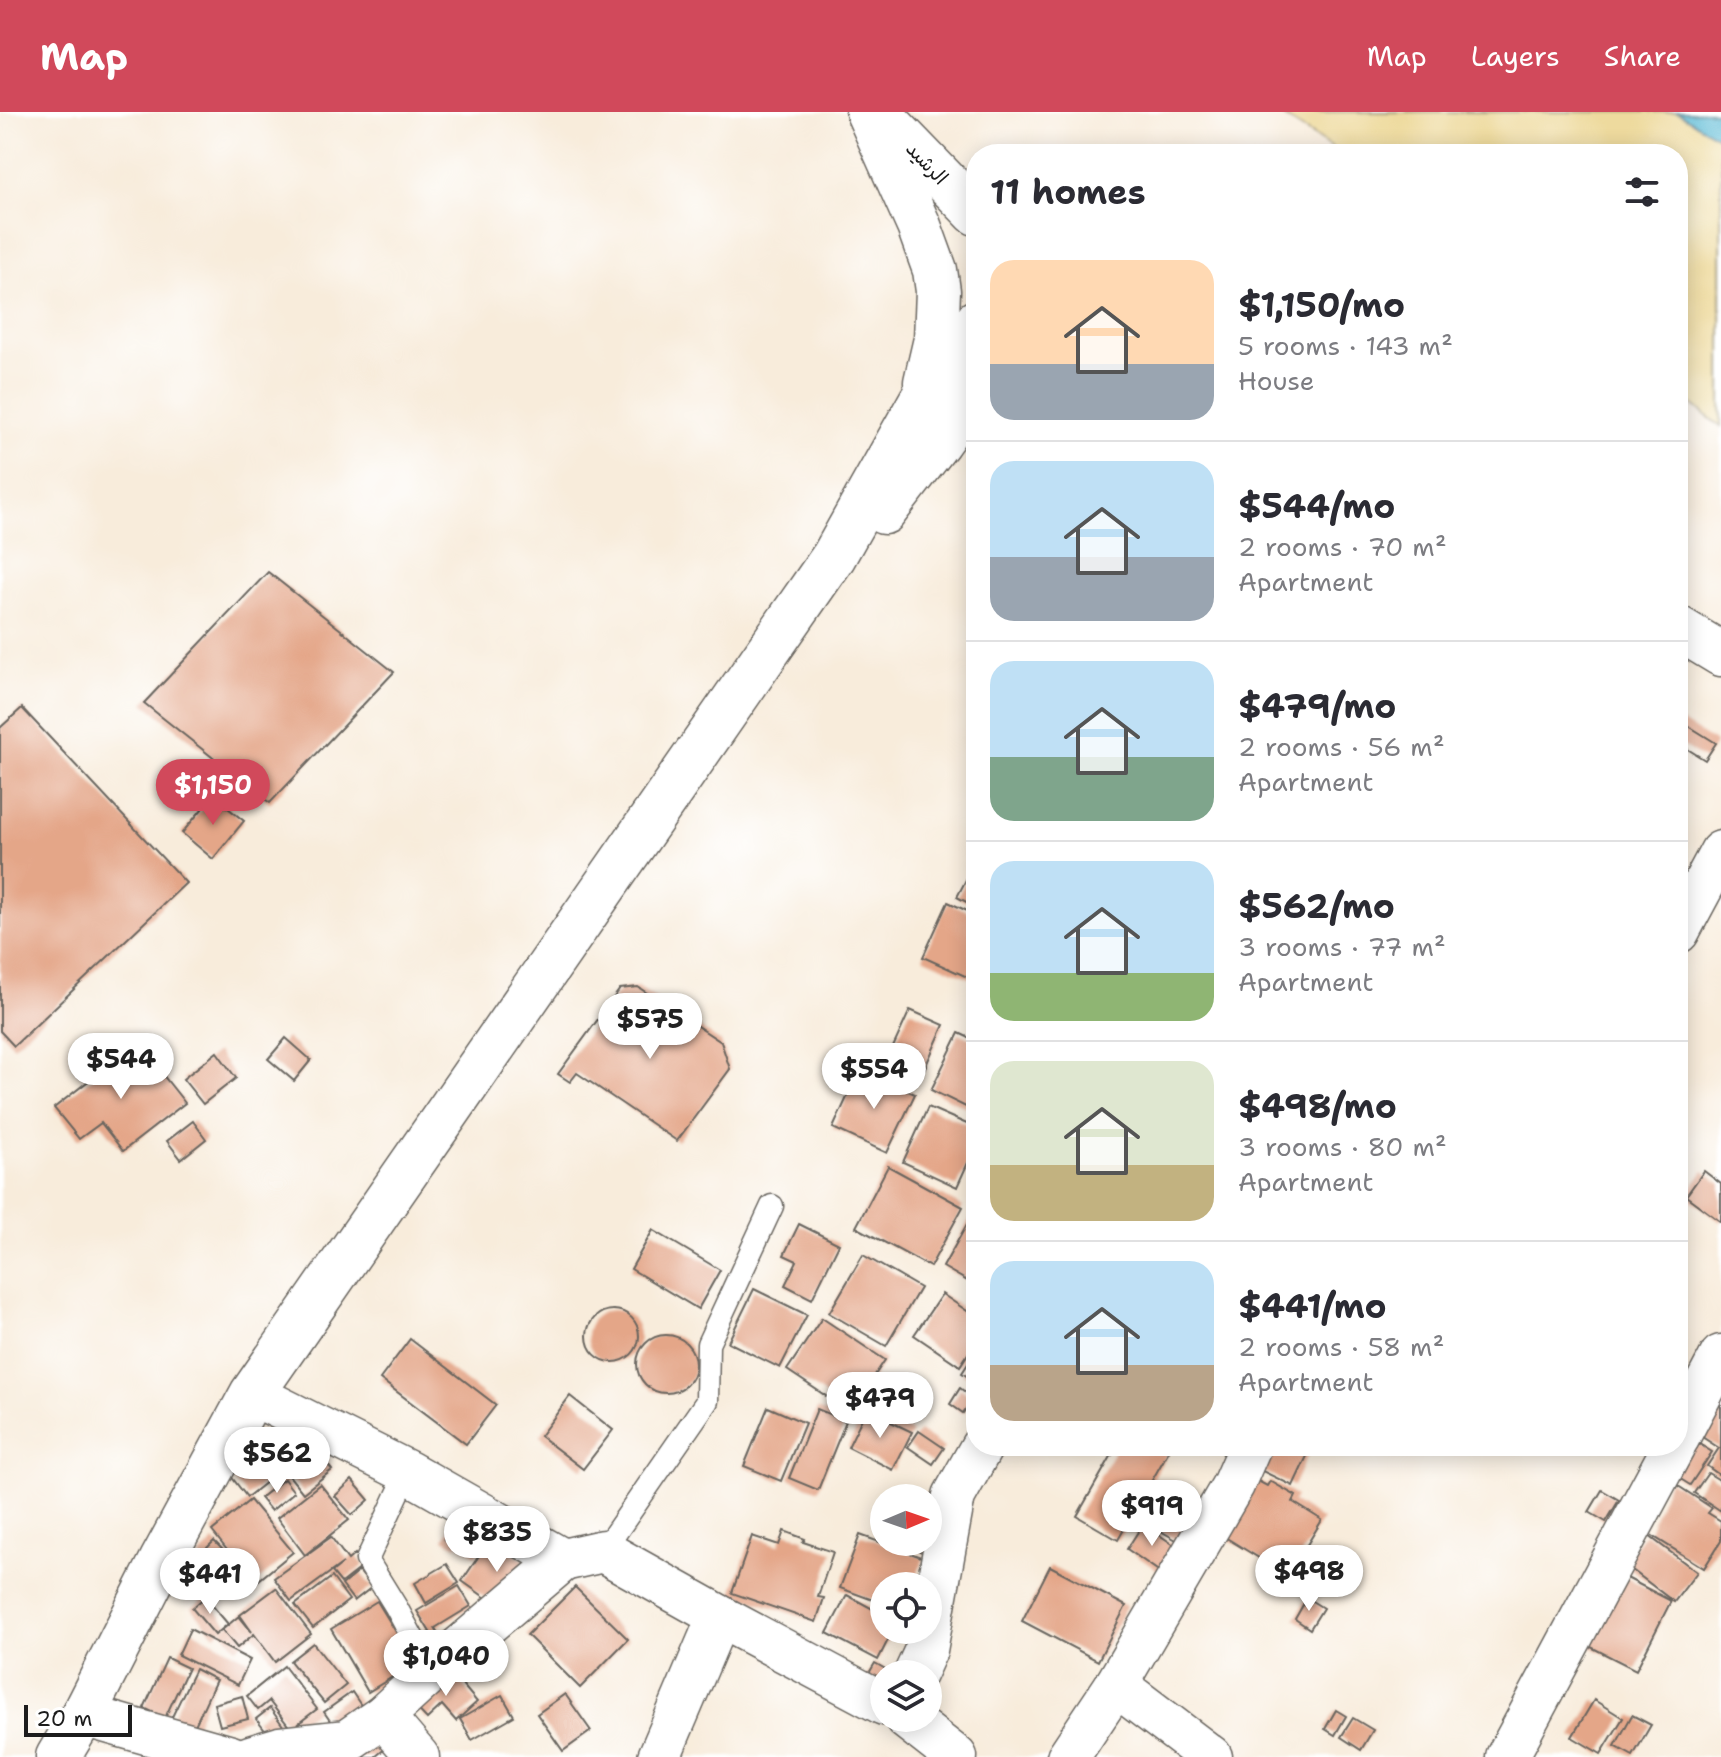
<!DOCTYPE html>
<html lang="en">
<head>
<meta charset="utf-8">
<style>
	body { margin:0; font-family:"Shantell Sans","Playpen Sans Arabic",sans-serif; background:#f2f2f3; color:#2b2b33; height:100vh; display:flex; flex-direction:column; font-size:30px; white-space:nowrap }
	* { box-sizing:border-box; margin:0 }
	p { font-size:26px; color:#7c7c81 }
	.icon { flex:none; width:44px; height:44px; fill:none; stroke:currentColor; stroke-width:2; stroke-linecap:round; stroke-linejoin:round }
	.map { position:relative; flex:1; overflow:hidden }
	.sheet { position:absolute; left:966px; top:32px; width:722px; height:1312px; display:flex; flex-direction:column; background:#fff; border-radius:32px; box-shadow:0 4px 20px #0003 }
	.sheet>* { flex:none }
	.needle { width:52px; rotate:88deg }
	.buttons { position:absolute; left:870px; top:1372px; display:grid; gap:16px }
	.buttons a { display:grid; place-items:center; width:72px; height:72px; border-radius:50%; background:#fff; box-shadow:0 4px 20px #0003; font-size:40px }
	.scale { position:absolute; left:24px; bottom:20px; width:108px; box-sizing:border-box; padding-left:8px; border:4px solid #1c1c1c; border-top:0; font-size:22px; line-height:28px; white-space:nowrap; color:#1c1c1c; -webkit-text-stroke:6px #fff; paint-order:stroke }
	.price { position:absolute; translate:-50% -68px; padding:0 18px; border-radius:28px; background:#fff; color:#222; font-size:26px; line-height:52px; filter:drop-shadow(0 2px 4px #0008) }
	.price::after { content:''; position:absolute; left:50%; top:48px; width:24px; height:18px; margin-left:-12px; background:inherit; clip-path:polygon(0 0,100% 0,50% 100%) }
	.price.active { background:#d1495b; color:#fff }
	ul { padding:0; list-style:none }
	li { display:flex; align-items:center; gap:24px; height:200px; padding:0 24px }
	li+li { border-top:2px solid #e1e1e2 }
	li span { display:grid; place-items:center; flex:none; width:224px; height:160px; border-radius:24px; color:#555 }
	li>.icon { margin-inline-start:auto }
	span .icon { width:96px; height:96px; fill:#fffc; stroke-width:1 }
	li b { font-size:34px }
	h2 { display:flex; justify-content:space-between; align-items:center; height:96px; padding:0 24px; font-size:34px }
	header { display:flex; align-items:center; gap:48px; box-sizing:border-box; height:112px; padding:0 40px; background:#d1495b; color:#fff }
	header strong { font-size:38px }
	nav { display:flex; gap:44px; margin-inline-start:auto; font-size:28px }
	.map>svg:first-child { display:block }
	.sand { fill:#eeda9e; stroke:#857b5d; stroke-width:2 }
	.water { fill:#55b8d3; stroke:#386a78; stroke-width:2 }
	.building { fill:#e4a688 }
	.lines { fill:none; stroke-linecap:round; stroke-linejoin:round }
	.service-casing { stroke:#69655f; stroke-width:25 }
	.minor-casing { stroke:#69655f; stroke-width:45 }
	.tertiary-casing { stroke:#69655f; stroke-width:47 }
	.secondary-casing { stroke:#69655f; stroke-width:47 }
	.service { stroke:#fff; stroke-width:22 }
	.minor { stroke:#fff; stroke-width:42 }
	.tertiary { stroke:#fff; stroke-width:44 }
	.secondary { stroke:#fff; stroke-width:44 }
	.labels { text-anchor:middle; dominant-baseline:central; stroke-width:7; stroke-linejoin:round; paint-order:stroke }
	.street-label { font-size:20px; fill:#1c1c1c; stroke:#fff }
</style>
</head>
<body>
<header>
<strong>Map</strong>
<nav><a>Map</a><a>Layers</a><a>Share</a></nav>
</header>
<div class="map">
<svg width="1721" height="1645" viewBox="0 0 1721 1645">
	<rect width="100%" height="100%" fill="#fff"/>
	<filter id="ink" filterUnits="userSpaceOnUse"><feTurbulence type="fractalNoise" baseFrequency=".0125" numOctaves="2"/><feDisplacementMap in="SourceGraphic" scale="16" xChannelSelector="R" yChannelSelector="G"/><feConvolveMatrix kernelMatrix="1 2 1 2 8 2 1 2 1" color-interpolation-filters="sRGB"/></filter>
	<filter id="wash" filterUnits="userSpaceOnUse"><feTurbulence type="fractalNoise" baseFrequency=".006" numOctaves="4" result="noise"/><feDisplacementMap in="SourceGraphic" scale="32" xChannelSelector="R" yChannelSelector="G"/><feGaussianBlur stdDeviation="1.8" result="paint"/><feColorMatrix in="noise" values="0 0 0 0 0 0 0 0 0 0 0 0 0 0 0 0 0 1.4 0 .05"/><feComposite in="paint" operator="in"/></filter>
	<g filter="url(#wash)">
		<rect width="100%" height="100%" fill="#f8ecdb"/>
		<!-- sand -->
		<path class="sand" d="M1276,0H1677L1721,27V315L1678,281V42H1342Z"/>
		<!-- water -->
		<path class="water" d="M1677,0H1721V27Z"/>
		<g id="blocks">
			<!-- building -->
			<g class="building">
				<path d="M268,460L394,560L270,691L144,591Z"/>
				<path d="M22,596L186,771L14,934L0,919V616Z"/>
				<path d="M1679,608L1716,631L1705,648L1678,631Z"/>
				<path d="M213,684L244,709L213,747L182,721Z"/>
				<path d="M970,760L976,763V795L957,785Z"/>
				<path d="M948,790L976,803V869L923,845Z"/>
				<path d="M638,875L721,930L730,957L677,1029L577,961L570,970L558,962L620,877Z"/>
				<path d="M910,898L944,913L923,960L889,944Z"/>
				<path d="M959,921L976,929V1000L931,978Z"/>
				<path d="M286,926L311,948L294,969L268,947Z"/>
				<path d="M133,934L158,966L162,962L185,991L123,1039L101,1011L79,1027L54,996Z"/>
				<path d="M217,940L236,966L203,992L183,967Z"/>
				<path d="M860,957L915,982L887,1041L833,1016Z"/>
				<path d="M928,995L976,1016V1033L957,1075L903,1050Z"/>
				<path d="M193,1009L206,1027L181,1047L167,1029Z"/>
				<path d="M888,1054L963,1095L930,1155L856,1115Z"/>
				<path d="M1704,1059L1721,1072V1110L1686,1084Z"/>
				<path d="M971,1105L976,1107V1174L943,1155Z"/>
				<path d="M799,1112L839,1132L812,1187L785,1173L797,1149L784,1143Z"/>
				<path d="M653,1118L720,1158L698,1197L631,1157Z"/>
				<path d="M863,1143L920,1176L886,1234L829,1201Z"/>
				<path d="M754,1177L807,1203L780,1256L728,1230Z"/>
				<path d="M942,1182L976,1205V1229L960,1254L914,1223Z"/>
				<circle cx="613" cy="1224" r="26"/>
				<path d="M822,1206L885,1248L850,1300L787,1258Z"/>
				<circle cx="666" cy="1252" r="29"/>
				<path d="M410,1227L496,1293L466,1332L380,1267Z"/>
				<path d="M973,1244L976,1247V1270L962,1261Z"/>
				<path d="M960,1276L973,1286L963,1301L950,1292Z"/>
				<path d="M570,1284L613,1318L583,1357L540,1324Z"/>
				<path d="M1718,1289L1721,1290V1364L1707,1354L1719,1336L1696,1321Z"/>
				<path d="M768,1295L805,1311L781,1369L744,1354Z"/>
				<path d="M817,1297L846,1309L818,1378L789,1366Z"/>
				<path d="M866,1298L912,1320L893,1358L848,1335Z"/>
				<path d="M919,1319L944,1336L933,1352L908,1335Z"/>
				<path d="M307,1326L332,1358L303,1381L278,1350Z"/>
				<path d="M1693,1328L1712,1340L1690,1373L1671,1361Z"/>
				<path d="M1117,1334L1171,1335L1118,1428L1077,1404Z"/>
				<path d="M1259,1334H1291L1308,1342L1293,1374L1250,1353Z"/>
				<path d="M264,1336L281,1358L247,1385L230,1363Z"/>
				<path d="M1708,1361L1721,1369V1399L1694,1381Z"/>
				<path d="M284,1367L294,1380L271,1399L260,1386Z"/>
				<path d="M1254,1367L1267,1374L1270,1369L1296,1384L1293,1390L1322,1408L1288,1464L1220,1422Z"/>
				<path d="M352,1368L369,1388L352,1403L335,1384Z"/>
				<path d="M1669,1368L1712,1396L1708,1401L1721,1409V1429L1704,1456L1648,1421Z"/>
				<path d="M320,1372L349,1408L305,1443L277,1406Z"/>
				<path d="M1175,1376L1200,1390L1178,1429L1152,1414Z"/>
				<path d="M1602,1378L1619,1388L1606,1410L1589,1400Z"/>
				<path d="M250,1388L293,1440L254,1472L212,1419Z"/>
				<path d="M454,1409L467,1416L457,1434L444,1427Z"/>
				<path d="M1143,1412L1177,1435L1160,1460L1127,1437Z"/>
				<path d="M784,1419L805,1427L803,1430L833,1440L818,1485L824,1486L816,1510L732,1481L752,1424L779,1433Z"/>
				<path d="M1645,1421L1697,1460L1674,1490L1623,1451Z"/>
				<path d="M466,1422L483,1432L476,1443L460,1433Z"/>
				<path d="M860,1423L924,1446L913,1474H884V1492L840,1476Z"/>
				<path d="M331,1425L348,1448L355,1442L364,1453L341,1471L332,1460L343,1451L291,1489L274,1466Z"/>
				<path d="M491,1426L533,1454L503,1498L462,1469Z"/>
				<path d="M214,1429L233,1448L218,1462L199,1444Z"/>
				<path d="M901,1430H928L924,1441Z"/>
				<path d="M200,1449L215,1465L203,1476L188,1460Z"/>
				<path d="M447,1452L459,1471L426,1491L415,1471Z"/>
				<path d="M1050,1454L1126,1494L1098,1549L1022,1509Z"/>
				<path d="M359,1459L372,1475L354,1489L342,1473Z"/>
				<path d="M1621,1463L1671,1489L1636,1558L1585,1532Z"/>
				<path d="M332,1465L349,1488L313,1516L295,1493Z"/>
				<path d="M459,1474L471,1494L435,1516L447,1537L429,1548L418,1527L430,1520L417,1499Z"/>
				<path d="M575,1475L628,1527L580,1576L527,1523Z"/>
				<path d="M276,1476L311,1522L275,1550L254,1522L237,1536L222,1518L239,1504L252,1520L240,1503Z"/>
				<path d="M847,1483L884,1503V1518H893L878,1548L827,1521Z"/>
				<path d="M205,1485L228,1512L215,1523L192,1496Z"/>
				<path d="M1307,1486L1323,1496L1310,1517L1295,1507Z"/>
				<path d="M377,1489L415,1551L368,1580L331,1517Z"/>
				<path d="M190,1517L250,1548L238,1573L178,1543Z"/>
				<path d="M313,1531L346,1573L324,1591L290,1549Z"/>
				<path d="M167,1546L188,1556L165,1606L144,1596Z"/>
				<path d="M875,1551L894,1562H884V1579L865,1568Z"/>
				<path d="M284,1554L317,1597L291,1617L269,1589L258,1598L247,1584Z"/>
				<path d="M195,1557L216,1568L192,1620L170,1609Z"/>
				<path d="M450,1558L477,1590L456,1609L442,1593L427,1607L412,1591Z"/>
				<path d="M352,1580L368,1604L340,1623L324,1600Z"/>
				<path d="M565,1582L591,1619L563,1639L537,1602Z"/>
				<path d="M502,1583L514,1604L472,1628L460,1607Z"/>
				<path d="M242,1584L248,1607L220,1614L214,1592Z"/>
				<path d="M1594,1588L1623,1606L1601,1642L1572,1625Z"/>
				<path d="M270,1596L284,1615L271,1626L256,1607Z"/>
				<path d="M1336,1598L1346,1604L1335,1623L1325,1617Z"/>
				<path d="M1632,1603L1651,1613L1633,1644L1615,1634Z"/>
				<path d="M1353,1606L1373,1618L1361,1638L1341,1625Z"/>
				<path d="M370,1615L387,1635L375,1645H345Z"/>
			</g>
		</g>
	</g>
	<g filter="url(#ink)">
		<use href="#blocks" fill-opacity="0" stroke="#69655f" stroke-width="2"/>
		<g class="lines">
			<defs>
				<g id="service">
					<path d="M408,1360L367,1448L396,1495L431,1560"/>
					<path d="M603,1439L707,1289L708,1232L772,1094"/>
				</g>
				<g id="minor">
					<path d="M1678,820L1721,740"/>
					<path d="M252,1282L408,1360L563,1448L603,1439L719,1504L884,1592"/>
					<path d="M1678,1326L1721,1244"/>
					<path d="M915,1562L926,1538L954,1384L982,1334"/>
					<path d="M1116,1573L1211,1645"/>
					<path d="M83,1603L231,1645"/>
					<path d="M383,1604L418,1645"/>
					<path d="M906,1606L956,1645"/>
					<path d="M250,1645L280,1636L347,1629L383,1604L431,1560L563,1448"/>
					<path d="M659,1645L719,1504"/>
					<path d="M1068,1645L1116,1573L1233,1373L1250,1334"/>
					<path d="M1507,1645L1674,1334"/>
				</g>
				<g id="tertiary">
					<path d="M868,0L919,114L935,158L938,179L936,227L926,270"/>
					<path d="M884,400L939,329L976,277"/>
					<path d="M58,1645L83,1603L162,1448L252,1282L834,444L921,289L976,210"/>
				</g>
				<g id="secondary">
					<path d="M878,0L976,101"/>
					<path d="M1678,516L1721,542"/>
				</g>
			</defs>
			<!-- service casing -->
			<use href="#service" class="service-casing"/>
			<!-- minor casing -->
			<use href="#minor" class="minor-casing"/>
			<!-- tertiary casing -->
			<use href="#tertiary" class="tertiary-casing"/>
			<!-- secondary casing -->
			<use href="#secondary" class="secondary-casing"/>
			<!-- service -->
			<use href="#service" class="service"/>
			<!-- minor -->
			<use href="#minor" class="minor"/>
			<!-- tertiary -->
			<use href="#tertiary" class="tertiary"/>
			<!-- secondary -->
			<use href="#secondary" class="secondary"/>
		</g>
	</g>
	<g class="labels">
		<!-- street labels -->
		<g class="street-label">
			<text transform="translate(927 51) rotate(47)">الرشيد</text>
		</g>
	</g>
</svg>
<div class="buttons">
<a><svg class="needle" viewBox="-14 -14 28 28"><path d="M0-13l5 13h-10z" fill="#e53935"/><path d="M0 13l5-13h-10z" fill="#7c7c81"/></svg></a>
<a><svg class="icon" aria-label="locate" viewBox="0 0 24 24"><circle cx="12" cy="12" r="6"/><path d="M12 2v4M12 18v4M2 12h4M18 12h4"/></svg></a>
<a><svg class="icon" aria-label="layers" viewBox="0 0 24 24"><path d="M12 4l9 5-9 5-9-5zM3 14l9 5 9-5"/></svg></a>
</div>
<div class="scale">20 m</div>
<b class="price active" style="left:213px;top:715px">$1,150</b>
<b class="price" style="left:650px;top:949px">$575</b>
<b class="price" style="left:121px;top:989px">$544</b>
<b class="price" style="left:874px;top:999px">$554</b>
<b class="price" style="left:880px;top:1328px">$479</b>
<b class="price" style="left:277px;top:1383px">$562</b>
<b class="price" style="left:1152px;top:1436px">$919</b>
<b class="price" style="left:497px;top:1462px">$835</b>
<b class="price" style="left:1309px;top:1501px">$498</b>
<b class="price" style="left:210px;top:1504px">$441</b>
<b class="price" style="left:446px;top:1586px">$1,040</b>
<section class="sheet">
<h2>11 homes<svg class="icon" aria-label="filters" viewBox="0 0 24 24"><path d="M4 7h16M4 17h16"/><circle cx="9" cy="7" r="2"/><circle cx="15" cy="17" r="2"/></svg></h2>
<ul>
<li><span style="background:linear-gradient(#ffd9b3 65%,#9aa5b1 0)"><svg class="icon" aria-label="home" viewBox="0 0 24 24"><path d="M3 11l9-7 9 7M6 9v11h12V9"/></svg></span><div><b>$1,150/mo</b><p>5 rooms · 143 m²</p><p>House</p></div></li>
<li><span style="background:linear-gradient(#bfe0f5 60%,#9aa5b1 0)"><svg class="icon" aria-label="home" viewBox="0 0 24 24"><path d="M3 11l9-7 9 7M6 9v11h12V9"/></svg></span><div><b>$544/mo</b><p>2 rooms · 70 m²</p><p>Apartment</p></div></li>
<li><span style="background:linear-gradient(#bfe0f5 60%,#7fa58c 0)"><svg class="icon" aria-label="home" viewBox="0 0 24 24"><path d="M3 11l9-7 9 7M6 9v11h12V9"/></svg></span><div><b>$479/mo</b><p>2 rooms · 56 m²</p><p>Apartment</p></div></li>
<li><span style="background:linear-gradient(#bfe0f5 70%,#8fb573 0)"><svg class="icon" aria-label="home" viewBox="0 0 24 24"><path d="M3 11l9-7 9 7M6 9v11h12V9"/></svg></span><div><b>$562/mo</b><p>3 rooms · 77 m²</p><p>Apartment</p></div></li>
<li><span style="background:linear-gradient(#dfe7d0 65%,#c2b280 0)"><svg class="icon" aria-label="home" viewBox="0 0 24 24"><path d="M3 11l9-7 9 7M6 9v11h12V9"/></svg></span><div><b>$498/mo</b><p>3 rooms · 80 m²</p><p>Apartment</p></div></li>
<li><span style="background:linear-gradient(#bfe0f5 65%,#b9a48a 0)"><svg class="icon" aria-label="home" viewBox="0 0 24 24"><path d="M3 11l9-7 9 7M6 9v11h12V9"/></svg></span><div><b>$441/mo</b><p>2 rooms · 58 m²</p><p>Apartment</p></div></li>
</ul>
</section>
</div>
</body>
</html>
